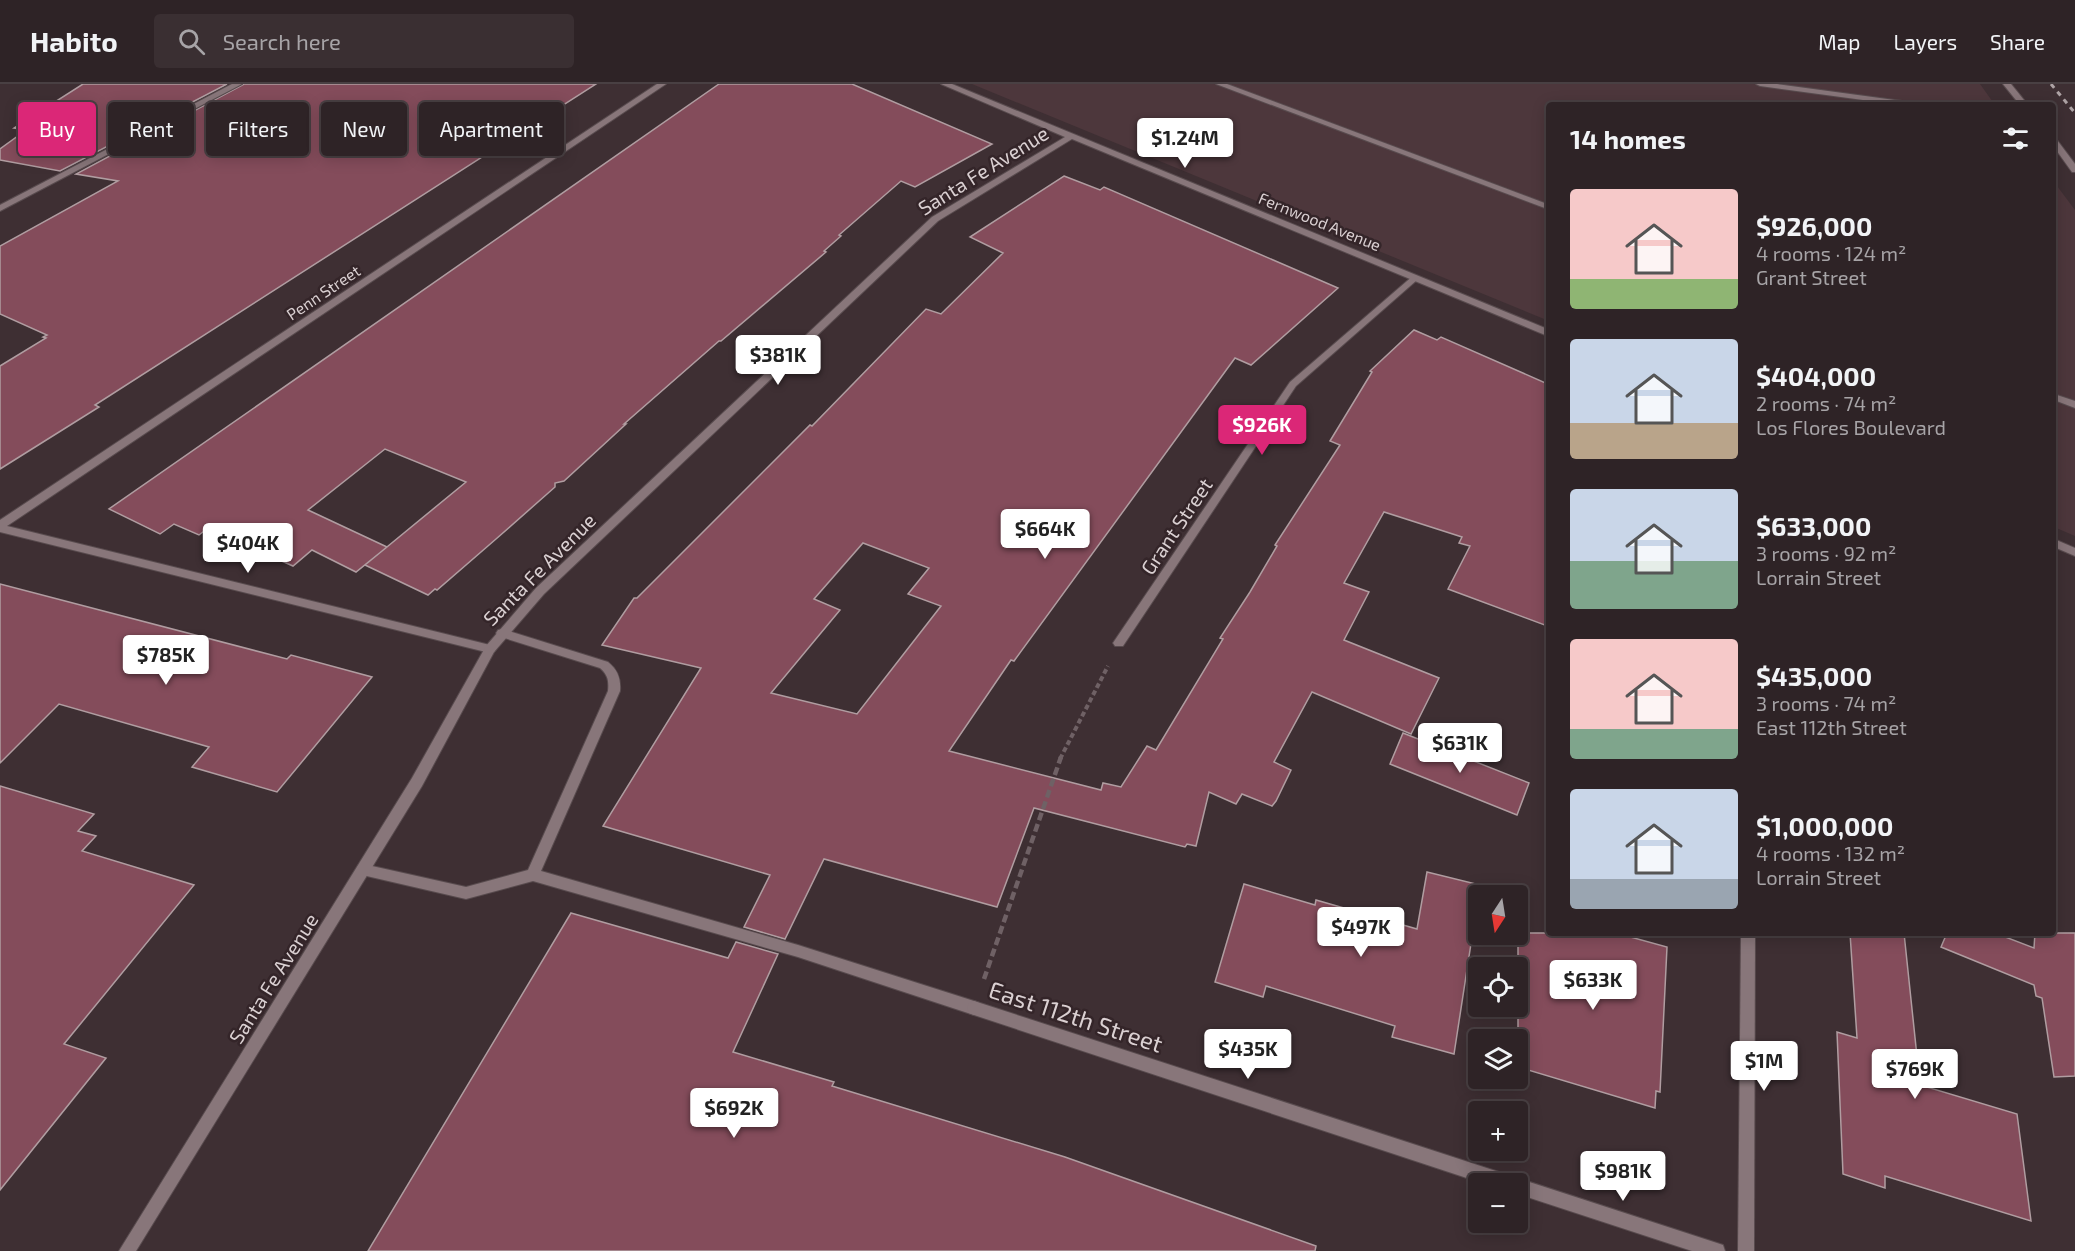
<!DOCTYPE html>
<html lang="en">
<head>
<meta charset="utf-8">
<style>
	body { margin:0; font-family:"Exo 2",sans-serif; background:#3a2f32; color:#f1f3f6; height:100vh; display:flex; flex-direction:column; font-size:22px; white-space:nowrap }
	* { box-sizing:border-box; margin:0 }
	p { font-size:20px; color:#a7a4a7 }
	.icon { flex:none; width:33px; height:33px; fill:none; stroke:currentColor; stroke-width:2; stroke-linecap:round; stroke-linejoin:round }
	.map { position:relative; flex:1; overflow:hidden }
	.side { position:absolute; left:1546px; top:18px; width:510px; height:834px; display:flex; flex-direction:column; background:#2e2326; border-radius:6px; box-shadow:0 3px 15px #0003,0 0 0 2px #494043 }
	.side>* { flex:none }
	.guide { position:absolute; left:18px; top:18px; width:570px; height:54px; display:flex; gap:12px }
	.needle { width:39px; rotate:192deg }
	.buttons { position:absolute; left:1468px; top:801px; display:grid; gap:12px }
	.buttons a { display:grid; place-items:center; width:60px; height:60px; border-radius:6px; background:#2e2326; box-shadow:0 3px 15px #0003,0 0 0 2px #494043; font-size:30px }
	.price { position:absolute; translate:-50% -51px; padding:0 14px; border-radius:6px; background:#fff; color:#222; font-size:20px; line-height:39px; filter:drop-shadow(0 2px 3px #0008) }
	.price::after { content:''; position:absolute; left:50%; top:36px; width:18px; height:14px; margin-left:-9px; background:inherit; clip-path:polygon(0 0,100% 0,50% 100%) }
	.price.active { background:#db2777; color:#fff }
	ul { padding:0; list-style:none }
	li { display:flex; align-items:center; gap:18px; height:150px; padding:0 24px }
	li span { display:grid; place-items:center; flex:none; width:168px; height:120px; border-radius:6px; color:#555 }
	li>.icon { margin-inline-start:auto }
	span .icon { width:72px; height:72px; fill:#fffc; stroke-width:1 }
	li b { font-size:26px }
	h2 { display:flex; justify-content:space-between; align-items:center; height:72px; padding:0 24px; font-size:26px }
	.chip { padding:0 21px; border-radius:6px; background:#2e2326; box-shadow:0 3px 15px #0003,0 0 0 2px #494043; font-size:21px; line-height:54px }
	.chip.active { background:#db2777; color:#fff }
	header { display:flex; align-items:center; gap:36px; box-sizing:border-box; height:84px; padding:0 30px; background:#2e2326; border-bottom:2px solid #494043 }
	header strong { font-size:28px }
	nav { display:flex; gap:33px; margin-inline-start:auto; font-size:21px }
	.search { width:420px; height:54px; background:#3a2f32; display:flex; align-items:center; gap:15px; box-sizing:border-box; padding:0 21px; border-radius:6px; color:#a7a4a7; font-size:22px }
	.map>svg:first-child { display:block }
	.built { fill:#4d373c }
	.building { fill:#844c5b; stroke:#b09da1; stroke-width:1.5; fill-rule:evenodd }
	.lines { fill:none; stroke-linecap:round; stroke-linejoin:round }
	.service-casing { stroke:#584b4e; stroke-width:2 }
	.minor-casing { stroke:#584b4e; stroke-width:2 }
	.tertiary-casing { stroke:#584b4e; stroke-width:2 }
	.path-far1 { stroke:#6f6165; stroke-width:4; stroke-dasharray:5 3; stroke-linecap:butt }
	.path { stroke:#6f6165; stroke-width:4.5; stroke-dasharray:8 4; stroke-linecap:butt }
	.service { fill:#88767a; fill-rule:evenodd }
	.minor { fill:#88767a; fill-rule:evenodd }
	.tertiary { fill:#88767a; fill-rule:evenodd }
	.rail { stroke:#ada2a4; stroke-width:3; stroke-dasharray:5 5; stroke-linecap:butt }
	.labels { text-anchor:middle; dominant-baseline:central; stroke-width:5; stroke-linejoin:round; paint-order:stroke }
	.far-street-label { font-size:16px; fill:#dad0d2; stroke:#342529 }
	.street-label { font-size:20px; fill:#dad0d2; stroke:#342529 }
	.near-street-label { font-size:24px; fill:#dad0d2; stroke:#342529 }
</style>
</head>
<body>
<header>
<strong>Habito</strong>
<div class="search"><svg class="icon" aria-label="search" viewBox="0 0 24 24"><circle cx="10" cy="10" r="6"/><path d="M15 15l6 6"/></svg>Search here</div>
<nav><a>Map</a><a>Layers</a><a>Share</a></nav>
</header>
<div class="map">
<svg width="2075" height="1167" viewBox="0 0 2075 1167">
	<rect width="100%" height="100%" fill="#3e2f33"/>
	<!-- built -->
	<g class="built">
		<path d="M972,0H1980L1995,21H1550L1549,237Z"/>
		<path d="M2054,98L2075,126V452L2054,443Z"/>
	</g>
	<!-- building -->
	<g class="building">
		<path d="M83,0H227L60,87L0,76V65L26,46L14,44Z"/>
		<path d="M244,0H596L95,321L99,323L0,385V282L46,254L43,253L47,251L0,230V162L118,97L76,90Z"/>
		<path d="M719,0H852L992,60L915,103L901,97L839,151L841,152L824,167L826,168L721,257H719L624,340H626L564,397L555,399V403L496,455L437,506L435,505L428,511L365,481L466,398L385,365L308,426L387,463L356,488L312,466L293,482L208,444L199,451L174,440L160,450L109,425Z"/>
		<path d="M1064,92L1100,106L1104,103L1338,204L1251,281L1235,274L1014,577L1011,576L949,667L1101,706L1103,699L1121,703L1147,662L1156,666L1223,555L1220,554L1250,508L1277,462L1275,461L1340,361L1330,357L1372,288L1370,287L1414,246L1437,256L1441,253L1550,301V543L1448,505L1470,462L1459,459L1462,453L1384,428L1344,499L1369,508L1344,556L1439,594L1411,650L1312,608L1274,678L1291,686L1276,717L1272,722L1242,710L1236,720L1209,708L1196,762L1187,760L1185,763L1034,724L997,823L824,775L785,855L744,843L770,791L603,742L701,584L602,561L634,514H637L810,341L812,342L926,225L941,230L1003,169L970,153ZM863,459L929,484L908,510L941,522L857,630L771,609L840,526L814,515Z"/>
		<path d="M0,500L287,575L291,571L372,593L277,708L192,683L209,663L59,620L0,679Z"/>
		<path d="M1403,649L1529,699L1517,731L1390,680Z"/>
		<path d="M0,702L94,730L78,747L96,752L82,767L194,801L64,960L106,974L0,1106Z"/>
		<path d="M1427,788L1480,801L1454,970L1392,953L1395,942L1266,902L1263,913L1215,898L1244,800L1315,821L1316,816L1417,845Z"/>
		<path d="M571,829L728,874L736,858L778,870L733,968L834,998L832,1002L1065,1073L1316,1162L1315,1167H368Z"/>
		<path d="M1518,849H1616L1667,863L1660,1008L1656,1007L1655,1024L1518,983Z"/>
		<path d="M1850,849H1904L1920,1001L2017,1030L2031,1137L1885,1092V1104L1843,1090L1837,948L1857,954Z"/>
		<path d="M1947,849H1995L2034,864L2035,849H2075V992L2054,993L2042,914L2036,912L2034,901L1941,863Z"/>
	</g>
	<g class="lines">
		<defs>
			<g id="service">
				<path d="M1216,0H1227L1550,121V126Z"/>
				<path d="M1756,0H1777L1917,19L1921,21H1900L1760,2Z"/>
				<path d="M2054,310L2075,317V324L2054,316Z"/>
				<path d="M502,545L608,578C618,586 621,595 620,607L541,787L798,861L974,917L979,919L981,924L979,929L974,931L798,873L533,797L466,815L358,790L356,786L358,782L363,780L466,803L528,786L608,607C609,597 608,591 600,584L498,552L496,549L498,546Z"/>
			</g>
			<g id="minor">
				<path d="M232,0H242L0,127V121Z"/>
				<path d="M657,0H666L7,442L490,561L496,565L494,568L490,569L0,448V436Z"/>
				<path d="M1414,191L1417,192V196L1296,302L1123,562H1115L1113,559L1115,556L1290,298Z"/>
				<path d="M1741,849H1755L1754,1167H1738Z"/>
				<path d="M974,917L1717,1159L1723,1161L1725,1167H1692L1518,1110V1100H1485L974,931L969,929L967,924L969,919Z"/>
			</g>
			<g id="tertiary">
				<path d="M941,0H952L1550,246V253L1072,55L938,137L544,510L494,568L422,702L136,1167H119L412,694L486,562L536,504L932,133L1065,53Z"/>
				<path d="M2003,0H2011L2028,21H2020Z"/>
				<path d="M2054,56H2057L2075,80V88H2072L2054,63Z"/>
				<path d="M2054,455L2075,464V472L2054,463Z"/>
			</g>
		</defs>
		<!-- service casing -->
		<use href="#service" class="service-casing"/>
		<!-- minor casing -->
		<use href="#minor" class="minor-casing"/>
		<!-- tertiary casing -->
		<use href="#tertiary" class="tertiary-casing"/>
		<!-- path-far1 -->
		<path class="path-far1" d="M1060,675L1108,582"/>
		<!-- path -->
		<path class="path" d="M984,895L1061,673"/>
		<!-- service -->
		<use href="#service" class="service"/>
		<!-- minor -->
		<use href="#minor" class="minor"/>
		<!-- tertiary -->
		<use href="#tertiary" class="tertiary"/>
		<!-- rail -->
		<path class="rail" d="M2051,0L2075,29"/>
	</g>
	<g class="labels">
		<!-- far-street labels -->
		<g class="far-street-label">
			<text transform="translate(1320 137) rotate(22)">Fernwood Avenue</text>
			<text transform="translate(323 208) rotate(-34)">Penn Street</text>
		</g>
		<!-- street labels -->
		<g class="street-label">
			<text transform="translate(983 86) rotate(-32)">Santa Fe Avenue</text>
			<text transform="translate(1176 442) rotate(-56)">Grant Street</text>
			<text transform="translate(539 485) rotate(-45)">Santa Fe Avenue</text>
			<text transform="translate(273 894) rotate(-58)">Santa Fe Avenue</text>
		</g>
		<!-- near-street labels -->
		<g class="near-street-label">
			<text transform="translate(1076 932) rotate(18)">East 112th Street</text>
		</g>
	</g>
</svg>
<div class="buttons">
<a><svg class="needle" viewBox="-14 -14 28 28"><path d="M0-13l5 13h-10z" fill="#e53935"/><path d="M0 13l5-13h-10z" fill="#a7a4a7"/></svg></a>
<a><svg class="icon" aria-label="locate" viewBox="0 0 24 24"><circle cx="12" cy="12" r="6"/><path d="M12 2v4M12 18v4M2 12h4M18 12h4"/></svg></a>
<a><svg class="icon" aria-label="layers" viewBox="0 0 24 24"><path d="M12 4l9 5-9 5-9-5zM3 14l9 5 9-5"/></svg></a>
<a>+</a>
<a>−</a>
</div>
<b class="price" style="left:1185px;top:85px">$1.24M</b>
<b class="price" style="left:778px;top:302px">$381K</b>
<b class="price active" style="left:1262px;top:372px">$926K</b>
<b class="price" style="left:1045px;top:476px">$664K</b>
<b class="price" style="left:248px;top:490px">$404K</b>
<b class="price" style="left:166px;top:602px">$785K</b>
<b class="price" style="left:1460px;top:690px">$631K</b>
<b class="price" style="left:1361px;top:874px">$497K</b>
<b class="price" style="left:1593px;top:927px">$633K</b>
<b class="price" style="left:1248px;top:996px">$435K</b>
<b class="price" style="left:1764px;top:1008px">$1M</b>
<b class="price" style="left:1915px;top:1016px">$769K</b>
<b class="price" style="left:734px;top:1055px">$692K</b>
<b class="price" style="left:1623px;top:1118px">$981K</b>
<div class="guide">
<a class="chip active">Buy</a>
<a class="chip">Rent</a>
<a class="chip">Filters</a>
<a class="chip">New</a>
<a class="chip">Apartment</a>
</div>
<section class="side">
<h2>14 homes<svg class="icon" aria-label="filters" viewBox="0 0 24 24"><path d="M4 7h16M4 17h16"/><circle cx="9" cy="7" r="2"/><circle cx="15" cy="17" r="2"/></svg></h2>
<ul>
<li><span style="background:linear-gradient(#f6c9c9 75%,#8fb573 0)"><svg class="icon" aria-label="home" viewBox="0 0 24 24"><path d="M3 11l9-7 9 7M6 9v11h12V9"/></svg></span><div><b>$926,000</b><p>4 rooms · 124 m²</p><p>Grant Street</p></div></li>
<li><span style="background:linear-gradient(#c9d6e8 70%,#b9a48a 0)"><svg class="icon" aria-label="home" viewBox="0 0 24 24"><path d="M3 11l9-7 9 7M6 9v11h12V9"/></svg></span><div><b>$404,000</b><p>2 rooms · 74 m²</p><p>Los Flores Boulevard</p></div></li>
<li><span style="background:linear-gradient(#c9d6e8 60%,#7fa58c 0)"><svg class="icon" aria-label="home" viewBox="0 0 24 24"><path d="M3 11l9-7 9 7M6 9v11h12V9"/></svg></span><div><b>$633,000</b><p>3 rooms · 92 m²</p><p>Lorrain Street</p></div></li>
<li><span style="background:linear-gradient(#f6c9c9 75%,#7fa58c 0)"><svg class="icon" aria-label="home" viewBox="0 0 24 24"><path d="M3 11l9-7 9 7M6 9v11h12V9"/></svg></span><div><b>$435,000</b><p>3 rooms · 74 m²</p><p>East 112th Street</p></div></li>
<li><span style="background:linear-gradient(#c9d6e8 75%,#9aa5b1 0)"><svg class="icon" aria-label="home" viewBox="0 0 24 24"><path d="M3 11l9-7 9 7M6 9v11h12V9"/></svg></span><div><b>$1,000,000</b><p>4 rooms · 132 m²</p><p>Lorrain Street</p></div></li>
</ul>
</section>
</div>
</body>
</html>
